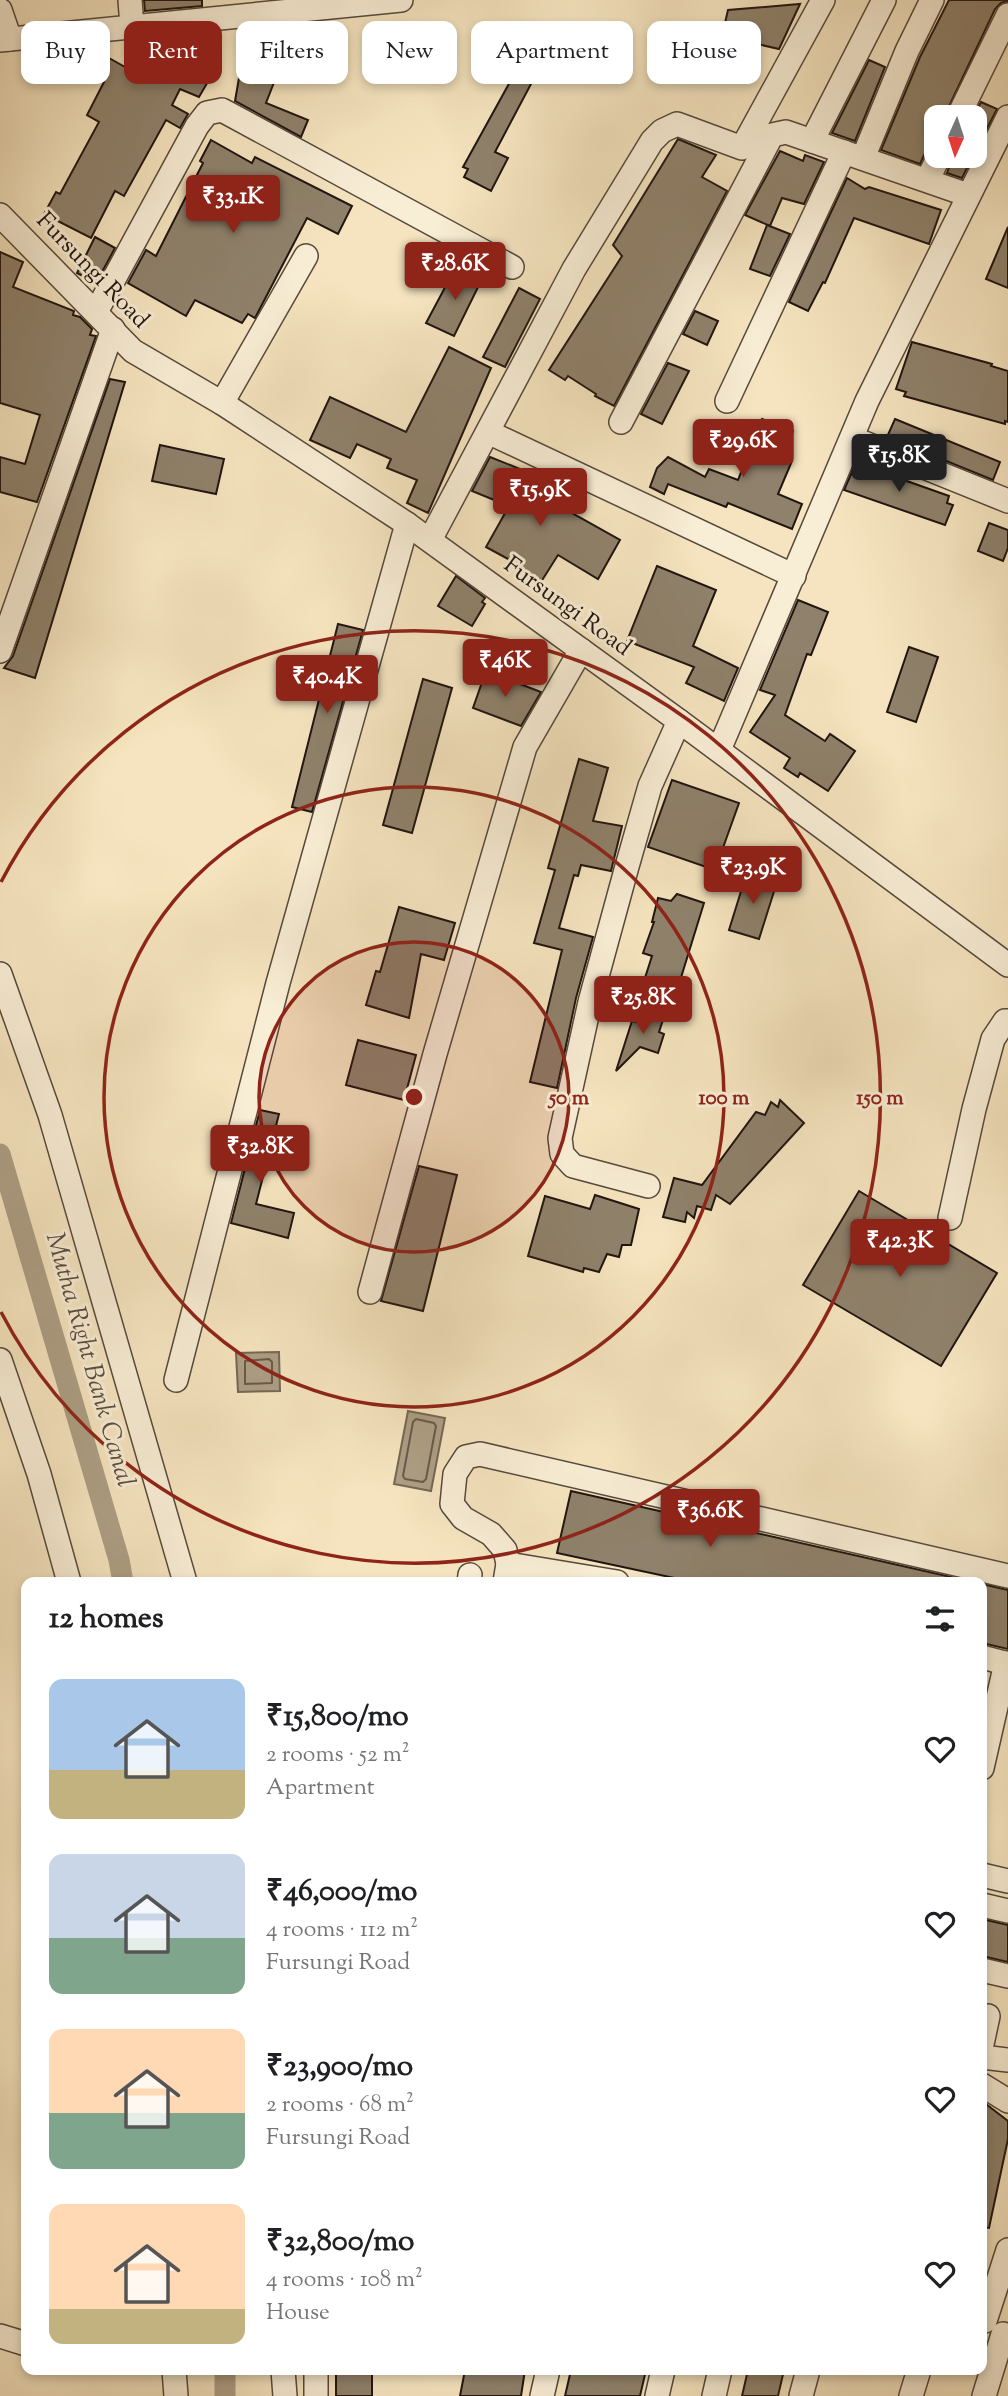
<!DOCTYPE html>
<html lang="en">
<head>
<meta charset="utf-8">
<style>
	body { margin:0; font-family:"Sorts Mill Goudy",serif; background:#f2f2f2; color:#202124; height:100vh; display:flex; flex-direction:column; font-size:26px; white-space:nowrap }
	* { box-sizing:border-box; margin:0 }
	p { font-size:23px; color:#757577 }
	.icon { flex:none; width:38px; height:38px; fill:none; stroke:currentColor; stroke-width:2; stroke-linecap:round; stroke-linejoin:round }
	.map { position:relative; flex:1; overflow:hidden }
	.details { position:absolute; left:21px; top:1577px; width:966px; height:798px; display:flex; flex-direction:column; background:#fff; border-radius:14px; box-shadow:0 4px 10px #0003 }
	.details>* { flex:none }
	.top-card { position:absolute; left:21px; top:21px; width:966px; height:63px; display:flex; gap:14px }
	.needle { width:46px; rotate:183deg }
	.tools { position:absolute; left:924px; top:105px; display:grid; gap:14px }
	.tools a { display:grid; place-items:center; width:63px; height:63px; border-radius:14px; background:#fff; box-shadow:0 4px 10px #0003; font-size:35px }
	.price { position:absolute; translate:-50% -60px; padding:0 16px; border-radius:7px; background:#8f2418; color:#fff; font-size:23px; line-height:46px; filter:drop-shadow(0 2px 4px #0008) }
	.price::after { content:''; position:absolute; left:50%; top:42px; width:21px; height:16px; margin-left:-10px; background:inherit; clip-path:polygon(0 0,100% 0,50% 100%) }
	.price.current { background:#222; color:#fff }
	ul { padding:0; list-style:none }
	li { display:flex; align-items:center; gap:21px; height:175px; padding:0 28px }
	li span { display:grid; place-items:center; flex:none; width:196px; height:140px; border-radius:14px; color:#555 }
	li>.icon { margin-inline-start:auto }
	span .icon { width:84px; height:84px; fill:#fffc; stroke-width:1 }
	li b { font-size:30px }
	h2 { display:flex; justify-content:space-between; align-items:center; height:84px; padding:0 28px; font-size:30px }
	.chip { padding:0 24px; border-radius:14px; background:#fff; box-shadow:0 4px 10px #0003; font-size:24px; line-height:63px }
	.chip.current { background:#8f2418; color:#fff }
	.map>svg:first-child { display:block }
	.water { fill:#ad9e84; stroke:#756756; stroke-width:2 }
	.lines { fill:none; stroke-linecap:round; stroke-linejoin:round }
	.shore { stroke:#675a4a; stroke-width:2 }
	.canal { stroke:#ad9e84; stroke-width:21 }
	.building { fill:#8f816b; stroke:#211510; stroke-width:2 }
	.minor-casing { stroke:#56493c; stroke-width:26 }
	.minor { stroke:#f8edd5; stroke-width:23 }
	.ring { fill:none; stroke:#8f2418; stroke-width:3.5 }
	.labels { text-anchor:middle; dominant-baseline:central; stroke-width:6; stroke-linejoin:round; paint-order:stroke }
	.street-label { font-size:24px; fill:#211510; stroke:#f8edd5 }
	.water-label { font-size:26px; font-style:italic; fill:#594c3e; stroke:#f8edd5 }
	.centre { fill:#8f2418; stroke:#f8edd5; stroke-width:3.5 }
	.ring-label { font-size:21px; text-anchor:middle; font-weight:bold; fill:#8f2418; stroke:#f8edd5; stroke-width:6; stroke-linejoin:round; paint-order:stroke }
</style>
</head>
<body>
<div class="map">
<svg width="1008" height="2396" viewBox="0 0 1008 2396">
	<rect width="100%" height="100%" fill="#f5e4bf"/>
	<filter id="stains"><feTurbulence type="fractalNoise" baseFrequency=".00286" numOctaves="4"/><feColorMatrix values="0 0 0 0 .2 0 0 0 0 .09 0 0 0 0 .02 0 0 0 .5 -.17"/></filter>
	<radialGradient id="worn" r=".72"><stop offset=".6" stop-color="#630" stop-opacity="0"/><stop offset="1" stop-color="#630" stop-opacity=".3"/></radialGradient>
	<!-- water -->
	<g class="water">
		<path d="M279,1352L280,1391L238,1392L236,1353Z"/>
		<path d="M408,1411L445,1418L431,1491L394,1484Z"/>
	</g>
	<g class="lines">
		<!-- shore -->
		<g class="shore">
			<path d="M269,1359L272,1362V1383L245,1384V1361Z"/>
			<path d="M416,1419L434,1423L436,1426L426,1479L423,1482L405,1479L403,1476L413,1422Z"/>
		</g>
		<!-- canal -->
		<g class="canal">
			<path d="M0,1154L119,1560L123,1582"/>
			<path d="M225,2370V2396"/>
		</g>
	</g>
	<!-- building -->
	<g class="building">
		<path d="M144,0H202V6L145,11Z"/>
		<path d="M949,0H1008V1L1001,3L995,9L944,117H936V143L927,149L920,164L881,150L920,57Z"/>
		<path d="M800,4L779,49L722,36L728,10Z"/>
		<path d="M532,42L549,50L495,152L508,158L491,191L464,177L468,169L463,167Z"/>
		<path d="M134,52L183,76L190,61L213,73L199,97L180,89L172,105L188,114L180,128L166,120L124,196L115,191L91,238L44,214L56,192L60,194L99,122L87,115L104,82L96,77L109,58L125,67Z"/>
		<path d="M243,55L282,62L266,103L308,120L301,137L235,101Z"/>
		<path d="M289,55H309V76L288,75Z"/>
		<path d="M869,60L885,67L855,141L832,133Z"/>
		<path d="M981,102L997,109L975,152L973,117Z"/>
		<path d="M678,139L716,155L702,177L727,191L614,406L595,396L596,394L568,376L565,380L549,370L622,256L613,245Z"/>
		<path d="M211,140L252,163L255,157L352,206L338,234L307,218L255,318L248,314L242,323L195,300L186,316L128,283L146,250L156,256L203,163L200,161Z"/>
		<path d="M780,151L803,161L805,155L824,162L804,204L782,198L770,226L745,215Z"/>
		<path d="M953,156H973L962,178L947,173Z"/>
		<path d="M847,178L865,189L869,187L941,210L929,244L854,218L825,283L823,282L808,311L789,302Z"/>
		<path d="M767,225L790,234L770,276L750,269Z"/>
		<path d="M1008,227V288L986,279Z"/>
		<path d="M95,237L115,248L96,283L77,273Z"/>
		<path d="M0,252L23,262L13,287L74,311L73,315L80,317L92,329L90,335L96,336L37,502L0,492V457L25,464L40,415L0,403Z"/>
		<path d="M466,266L484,275L454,336L426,323L450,278L459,282Z"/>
		<path d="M519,288L540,299L505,367L483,357Z"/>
		<path d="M695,311L718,321L707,345L683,334Z"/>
		<path d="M912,342L992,364L991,366L1008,371V422L1005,421V424L904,396L906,392L896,389Z"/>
		<path d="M449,347L491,368L428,513L407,503L417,480L387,468L391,459L357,444L350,458L310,440L330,397L406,432Z"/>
		<path d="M668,363L689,371L662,424L641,414Z"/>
		<path d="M110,379L125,382L35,678L4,668L13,656Z"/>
		<path d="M762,419L793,431L783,457L792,461L778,494L802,504L792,529L728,503L726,507L668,484L664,494L650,487L657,468L668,457L705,477L709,469L738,480Z"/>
		<path d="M895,419L1000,462L993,480L887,437Z"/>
		<path d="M160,445L224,459L216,494L152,481Z"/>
		<path d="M490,457L520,469L515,481L620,540L598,579L558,555L541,582L508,562L510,560L486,547L509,506L472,491Z"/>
		<path d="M856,463L949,496L947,503L953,505L945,525L844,490Z"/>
		<path d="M989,523L1008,530V548L1003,561L978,551Z"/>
		<path d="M657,566L716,590L693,646L738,668L724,701L686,683L694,667L627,641Z"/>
		<path d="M456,576L485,598L482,602L485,604L472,626L438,606Z"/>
		<path d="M798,600L828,612L811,655L807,654L785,715L825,741L830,734L855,751L828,791L800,773L798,777L784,768L790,758L750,732L775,695L760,690Z"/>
		<path d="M338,624L363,630L312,812L292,807Z"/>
		<path d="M909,647L938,657L916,722L887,712Z"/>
		<path d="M486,671L541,692L521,726L473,708Z"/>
		<path d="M423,679L452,688L412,833L383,825Z"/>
		<path d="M579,759L608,768L593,821L622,826L611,871L581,865L578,876L574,875L559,928L593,937L576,998L557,1088L530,1082L562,950L534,943L555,870L548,868Z"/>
		<path d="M672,780L739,803L715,870L648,847Z"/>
		<path d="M747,872L777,882L759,939L729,930Z"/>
		<path d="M677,894L704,903L679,984L661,979L636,1006L652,956L643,953L654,922H652L658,898L671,901Z"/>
		<path d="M399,907L455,923L444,960L421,954L409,1018L366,1005L376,971L380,972Z"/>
		<path d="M640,1010L664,1017L659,1032L664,1034L658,1053L640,1047L616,1071L632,1021L636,1022Z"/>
		<path d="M358,1040L416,1055L404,1100L346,1085Z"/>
		<path d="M780,1100L804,1123L730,1204L716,1195L711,1210L697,1206L694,1218L687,1212L685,1222L663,1217L674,1178L702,1185L756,1112L765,1115L771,1102L778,1107Z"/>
		<path d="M260,1110L279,1114L256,1204L294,1213L288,1238L231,1223Z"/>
		<path d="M419,1166L457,1175L423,1311L381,1301Z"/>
		<path d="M859,1191L997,1273L941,1366L803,1285Z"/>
		<path d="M595,1195L639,1209L631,1245H622L619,1257L607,1254L599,1272L584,1268L583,1272L528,1256L545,1196L590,1209Z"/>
		<path d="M571,1491L960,1579V1582H693L557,1553Z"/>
		<path d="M982,1584L1008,1590V1649L982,1643Z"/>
		<path d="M982,1919L1008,1925V1962L982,1956Z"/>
		<path d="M982,2101L1008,2121V2139L989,2228L982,2227Z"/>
		<rect x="336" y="2370" width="36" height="26"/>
		<path d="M465,2370H525L521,2396H460Z"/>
		<path d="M571,2370H646L640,2396H565Z"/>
		<path d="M748,2370H784L778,2396H742Z"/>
	</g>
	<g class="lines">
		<defs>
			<g id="minor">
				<path d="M130,0L132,26"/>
				<path d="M0,10L10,39"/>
				<path d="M0,40L401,0"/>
				<path d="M958,117L1008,15"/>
				<path d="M812,141L884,0"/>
				<path d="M863,158L907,51L932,0"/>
				<path d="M928,179L939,156"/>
				<path d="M0,215L133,351L222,403L407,524L679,721L1008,965"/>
				<path d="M96,312L197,126L207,113L222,110L512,267"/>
				<path d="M727,401L844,152"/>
				<path d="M222,403L306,256"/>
				<path d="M621,422L772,135L786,132L968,195"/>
				<path d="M488,432L794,576"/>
				<path d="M852,438L1008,501"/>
				<path d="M430,540L574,269L652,141L662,131L677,124L742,148L823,0"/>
				<path d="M0,651L113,329"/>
				<path d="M719,750L867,401L1008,117"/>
				<path d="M0,974L50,1115L185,1582"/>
				<path d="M648,1186L573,1166L562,1154L560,1138L590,1002L626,870L650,786L679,721"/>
				<path d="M950,1218L974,1109L993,1039L1005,1021H1008"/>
				<path d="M370,1292L435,1054L525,747L581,650"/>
				<path d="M0,1360L39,1474L69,1582"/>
				<path d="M176,1380L278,983L407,524"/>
				<path d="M508,1564L617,1582"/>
				<path d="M469,1582L470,1575"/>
				<path d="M505,1582L508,1564L505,1550L491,1534L463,1518L452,1504L455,1474L466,1457L480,1454L1008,1576"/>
				<path d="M982,1657L1008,1664"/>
				<path d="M982,1768L1006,1663"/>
				<path d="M982,1875L1008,1881"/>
				<path d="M982,1905L1008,1911"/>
				<path d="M982,1970L1008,1976"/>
				<path d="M982,2044L988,2016"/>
				<path d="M982,2057L1008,2060"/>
				<path d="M982,2085L1008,2101"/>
				<path d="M985,2321L1008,2250"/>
				<path d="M0,2336L26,2344"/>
				<path d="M174,2370L176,2396"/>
				<path d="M283,2370L285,2396"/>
				<path d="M316,2396V2370"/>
				<path d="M542,2396L548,2370"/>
				<path d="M657,2396L663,2370"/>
				<path d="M714,2396L720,2370"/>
				<path d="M801,2396L808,2370"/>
				<path d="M911,2396L919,2370"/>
				<path d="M984,2396L1003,2334"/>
			</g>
		</defs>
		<!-- minor casing -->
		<use href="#minor" class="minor-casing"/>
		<!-- minor -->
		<use href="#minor" class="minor"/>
	</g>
	<!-- distance rings -->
	<circle cx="414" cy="1097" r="155" fill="#8f2418" fill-opacity=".12"/>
	<g class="ring">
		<circle cx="414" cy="1097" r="155"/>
		<circle cx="414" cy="1097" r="310"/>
		<path d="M1 882A466 466 0 1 1 1 1312"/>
	</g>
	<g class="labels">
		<!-- street labels -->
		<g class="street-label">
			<text transform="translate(92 271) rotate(46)">Fursungi Road</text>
			<text transform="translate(567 607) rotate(36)">Fursungi Road</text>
		</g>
		<!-- water labels -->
		<g class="water-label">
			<text transform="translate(89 1360) rotate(74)">Mutha Right Bank Canal</text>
		</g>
	</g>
	<circle cx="414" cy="1097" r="10" class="centre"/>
	<g class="ring-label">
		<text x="569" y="1104">50 m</text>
		<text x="724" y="1104">100 m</text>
		<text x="880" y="1104">150 m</text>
	</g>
	<rect width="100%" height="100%" filter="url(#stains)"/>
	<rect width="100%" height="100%" fill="url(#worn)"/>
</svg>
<div class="tools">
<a><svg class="needle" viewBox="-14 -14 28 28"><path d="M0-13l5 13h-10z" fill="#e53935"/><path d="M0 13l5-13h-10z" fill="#757577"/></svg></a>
</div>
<b class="price" style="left:233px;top:235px">₹33.1K</b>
<b class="price" style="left:455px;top:302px">₹28.6K</b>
<b class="price" style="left:743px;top:479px">₹29.6K</b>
<b class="price current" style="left:899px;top:494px">₹15.8K</b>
<b class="price" style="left:540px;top:528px">₹15.9K</b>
<b class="price" style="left:505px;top:699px">₹46K</b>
<b class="price" style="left:327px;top:715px">₹40.4K</b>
<b class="price" style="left:753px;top:906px">₹23.9K</b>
<b class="price" style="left:643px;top:1036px">₹25.8K</b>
<b class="price" style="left:260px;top:1185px">₹32.8K</b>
<b class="price" style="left:900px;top:1279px">₹42.3K</b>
<b class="price" style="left:710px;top:1549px">₹36.6K</b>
<div class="top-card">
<a class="chip">Buy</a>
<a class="chip current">Rent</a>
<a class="chip">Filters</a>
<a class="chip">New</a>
<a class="chip">Apartment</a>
<a class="chip">House</a>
</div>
<section class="details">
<h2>12 homes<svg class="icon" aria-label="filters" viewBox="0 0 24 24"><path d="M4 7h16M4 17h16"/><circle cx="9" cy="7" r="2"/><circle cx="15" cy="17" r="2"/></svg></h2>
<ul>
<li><span style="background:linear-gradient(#a9c7e8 65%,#c2b280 0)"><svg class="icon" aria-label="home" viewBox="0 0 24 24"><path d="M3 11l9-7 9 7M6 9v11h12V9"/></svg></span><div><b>₹15,800/mo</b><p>2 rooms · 52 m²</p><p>Apartment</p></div><svg class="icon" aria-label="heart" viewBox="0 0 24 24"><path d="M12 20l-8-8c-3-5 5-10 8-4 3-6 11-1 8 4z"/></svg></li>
<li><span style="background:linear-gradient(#c9d6e8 60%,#7fa58c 0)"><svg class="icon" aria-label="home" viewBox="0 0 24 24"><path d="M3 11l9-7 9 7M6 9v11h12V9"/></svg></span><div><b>₹46,000/mo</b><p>4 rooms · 112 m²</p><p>Fursungi Road</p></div><svg class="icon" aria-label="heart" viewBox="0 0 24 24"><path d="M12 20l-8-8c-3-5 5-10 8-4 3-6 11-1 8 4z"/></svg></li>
<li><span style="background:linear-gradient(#ffd9b3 60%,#7fa58c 0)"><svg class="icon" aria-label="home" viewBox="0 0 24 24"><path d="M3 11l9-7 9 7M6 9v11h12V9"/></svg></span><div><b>₹23,900/mo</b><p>2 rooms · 68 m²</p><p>Fursungi Road</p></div><svg class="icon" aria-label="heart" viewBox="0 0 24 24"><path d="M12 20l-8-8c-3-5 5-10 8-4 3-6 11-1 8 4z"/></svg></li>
<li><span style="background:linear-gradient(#ffd9b3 75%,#c2b280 0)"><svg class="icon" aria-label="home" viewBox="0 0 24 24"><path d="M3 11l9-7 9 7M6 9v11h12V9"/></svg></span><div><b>₹32,800/mo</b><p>4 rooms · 108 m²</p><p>House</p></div><svg class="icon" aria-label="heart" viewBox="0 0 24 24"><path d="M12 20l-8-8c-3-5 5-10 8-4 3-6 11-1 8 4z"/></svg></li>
</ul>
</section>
</div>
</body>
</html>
